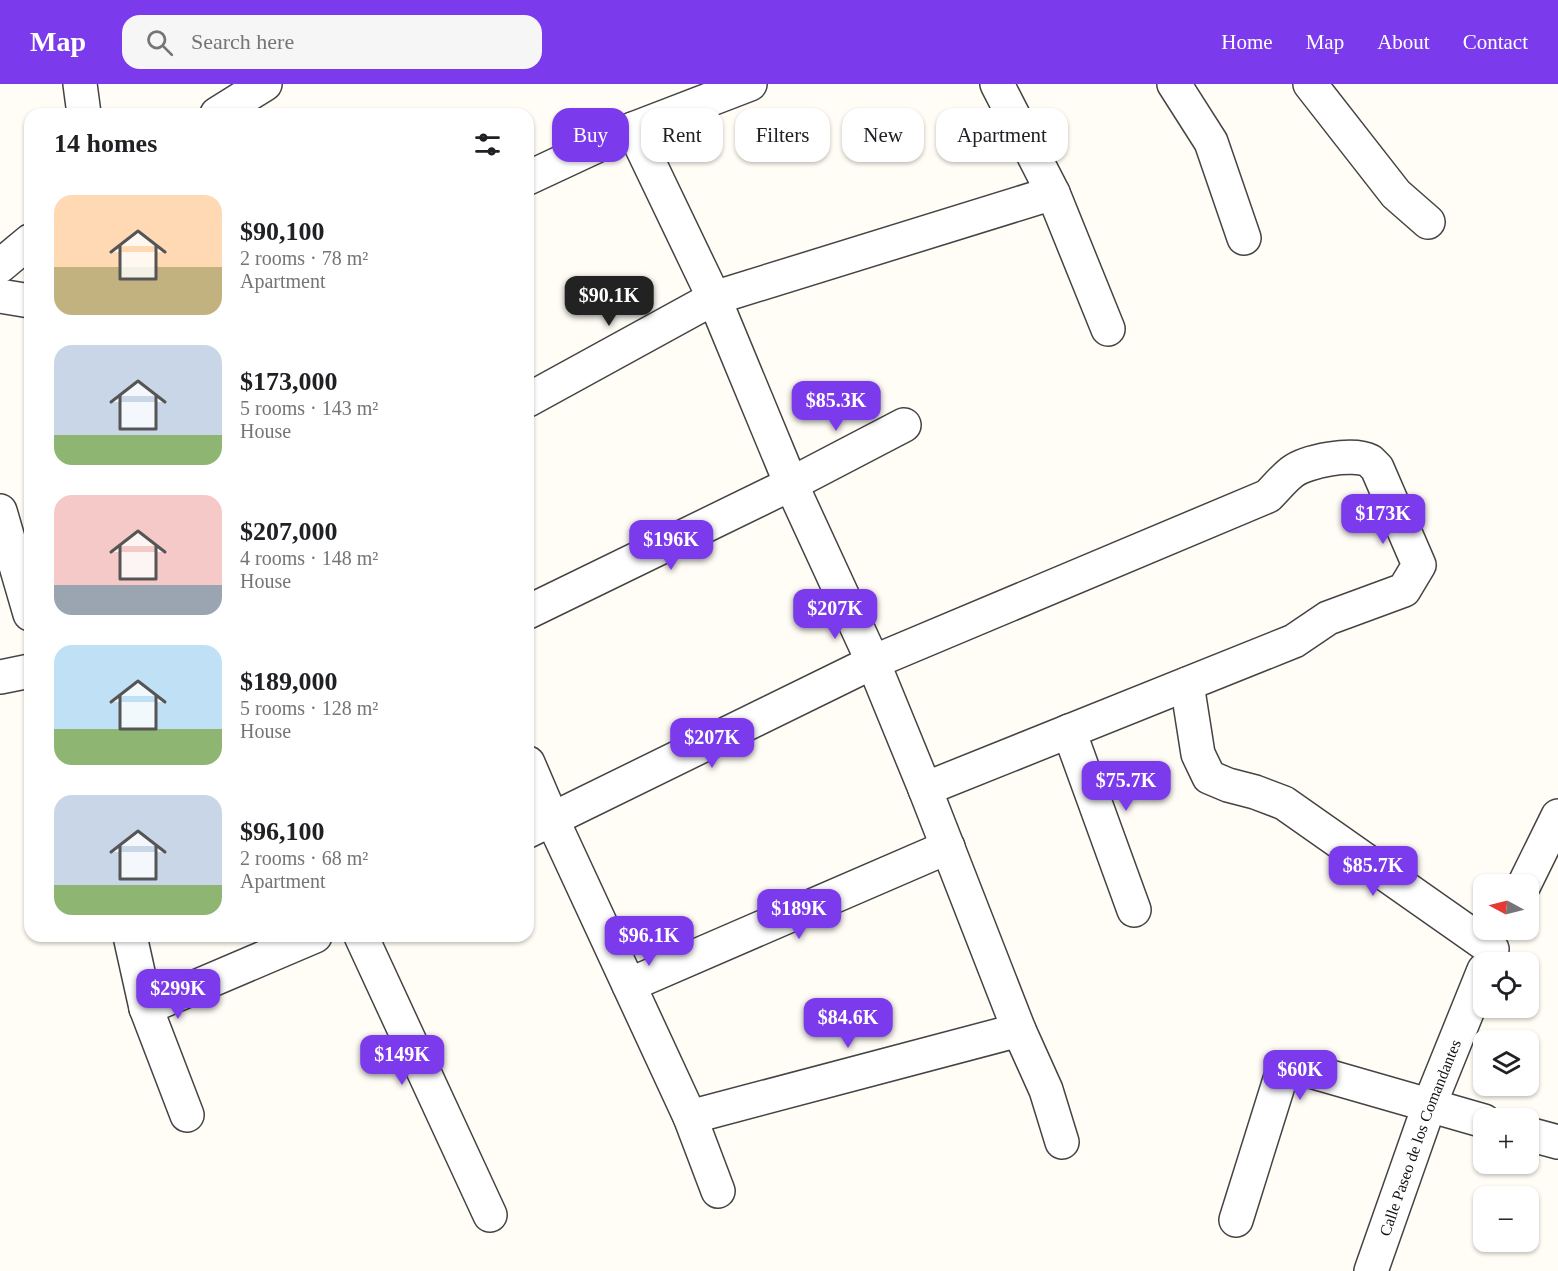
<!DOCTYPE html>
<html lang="en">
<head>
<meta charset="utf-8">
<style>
	body { margin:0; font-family:Georgia,serif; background:#f6f6f6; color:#202124; height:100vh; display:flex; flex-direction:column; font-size:22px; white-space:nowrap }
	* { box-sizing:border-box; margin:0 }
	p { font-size:20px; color:#757577 }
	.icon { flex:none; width:33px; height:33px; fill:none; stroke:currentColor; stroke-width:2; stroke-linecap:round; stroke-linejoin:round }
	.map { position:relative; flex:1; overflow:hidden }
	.sheet { position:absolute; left:24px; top:24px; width:510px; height:834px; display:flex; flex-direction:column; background:#fff; border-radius:18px; box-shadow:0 2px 4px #0004 }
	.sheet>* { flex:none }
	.top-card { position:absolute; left:552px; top:24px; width:570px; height:54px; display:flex; gap:12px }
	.needle { width:39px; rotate:277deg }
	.buttons { position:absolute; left:1473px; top:790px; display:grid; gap:12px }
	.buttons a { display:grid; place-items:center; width:66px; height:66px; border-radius:12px; background:#fff; box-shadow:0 2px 4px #0004; font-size:30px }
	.price { position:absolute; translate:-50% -51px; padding:0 14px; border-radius:12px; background:#7c3aed; color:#fff; font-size:20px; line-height:39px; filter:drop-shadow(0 2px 3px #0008) }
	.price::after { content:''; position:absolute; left:50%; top:36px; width:18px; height:14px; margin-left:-9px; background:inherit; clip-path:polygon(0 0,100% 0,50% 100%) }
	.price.current { background:#222; color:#fff }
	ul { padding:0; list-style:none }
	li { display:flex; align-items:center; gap:18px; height:150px; padding:0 30px }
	li span { display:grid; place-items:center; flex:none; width:168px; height:120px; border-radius:18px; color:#555 }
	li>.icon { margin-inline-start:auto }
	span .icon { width:72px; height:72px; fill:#fffc; stroke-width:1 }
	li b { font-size:26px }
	h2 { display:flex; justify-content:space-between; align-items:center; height:72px; padding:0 30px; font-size:26px }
	.chip { padding:0 21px; border-radius:18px; background:#fff; box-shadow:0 2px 4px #0004; font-size:21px; line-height:54px }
	.chip.current { background:#7c3aed; color:#fff }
	header { display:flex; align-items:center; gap:36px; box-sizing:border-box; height:84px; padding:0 30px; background:#7c3aed; color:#fff }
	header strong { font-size:28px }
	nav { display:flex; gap:33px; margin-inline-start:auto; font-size:21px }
	.search { width:420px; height:54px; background:#f6f6f6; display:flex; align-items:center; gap:15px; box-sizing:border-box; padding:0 21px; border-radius:18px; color:#757577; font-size:22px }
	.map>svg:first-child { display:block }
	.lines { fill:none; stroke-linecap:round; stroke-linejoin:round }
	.minor-casing { stroke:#444; stroke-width:36 }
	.minor { stroke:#fff; stroke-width:33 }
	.labels { text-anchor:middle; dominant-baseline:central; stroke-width:6; stroke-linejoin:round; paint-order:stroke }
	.street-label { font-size:16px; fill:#111; stroke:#fff }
</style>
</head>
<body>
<header>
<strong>Map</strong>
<div class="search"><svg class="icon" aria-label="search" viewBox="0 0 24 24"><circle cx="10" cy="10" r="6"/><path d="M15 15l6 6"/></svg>Search here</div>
<nav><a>Home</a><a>Map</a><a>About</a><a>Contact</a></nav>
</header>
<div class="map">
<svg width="1558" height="1187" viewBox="0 0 1558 1187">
	<rect width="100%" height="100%" fill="#fffdf5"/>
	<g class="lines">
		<defs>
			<g id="minor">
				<path d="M80,0L84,30"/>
				<path d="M997,0L1053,109L1108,245"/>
				<path d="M1174,0L1211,58L1244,154"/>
				<path d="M1310,0L1396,110L1428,138"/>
				<path d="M217,30L265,0"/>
				<path d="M633,45L714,214L791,400L873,578L925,705L1019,946L1046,1006L1062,1058"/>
				<path d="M528,94L633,45L750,0"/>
				<path d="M0,182L30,157"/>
				<path d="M0,212L30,217"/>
				<path d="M528,316L714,214L1053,109"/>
				<path d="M0,427L30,530"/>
				<path d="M528,528L791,400L904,341"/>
				<path d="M0,593L30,587"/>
				<path d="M1187,600L1198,670L1209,693L1228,701L1255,708L1284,719L1492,865"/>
				<path d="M1069,647L1134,826"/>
				<path d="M528,679L552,735L690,1033L718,1107"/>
				<path d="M528,747L873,578L1268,412C1276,404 1283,395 1292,388C1306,377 1353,368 1370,377C1372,379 1374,381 1377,384L1419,481L1404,506L1328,534L1294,557L925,705"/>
				<path d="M1524,801L1558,732"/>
				<path d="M130,852L146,924L187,1031"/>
				<path d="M361,852L490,1131"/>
				<path d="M629,901L948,763"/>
				<path d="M146,924L315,852"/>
				<path d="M690,1033L1019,946"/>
				<path d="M1528,1050L1558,1058"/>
				<path d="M1236,1136L1282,989L1303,985L1484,1037"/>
				<path id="s1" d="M1371,1187L1429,1022L1484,886"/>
			</g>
		</defs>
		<!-- minor casing -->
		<use href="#minor" class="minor-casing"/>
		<!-- minor -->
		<use href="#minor" class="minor"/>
	</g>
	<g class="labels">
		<!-- street labels -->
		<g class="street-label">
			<text stroke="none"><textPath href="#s1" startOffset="142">Calle Paseo de los Comandantes</textPath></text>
		</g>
	</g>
</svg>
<div class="buttons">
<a><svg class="needle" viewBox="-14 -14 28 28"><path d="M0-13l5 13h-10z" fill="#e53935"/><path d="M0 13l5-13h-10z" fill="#757577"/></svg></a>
<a><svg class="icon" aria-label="locate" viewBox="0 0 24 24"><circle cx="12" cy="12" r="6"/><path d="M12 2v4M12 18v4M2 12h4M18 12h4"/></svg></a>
<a><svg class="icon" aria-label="layers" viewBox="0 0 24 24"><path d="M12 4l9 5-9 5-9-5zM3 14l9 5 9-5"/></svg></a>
<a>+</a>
<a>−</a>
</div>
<b class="price current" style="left:609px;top:243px">$90.1K</b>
<b class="price" style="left:836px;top:348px">$85.3K</b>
<b class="price" style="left:1383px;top:461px">$173K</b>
<b class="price" style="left:671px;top:487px">$196K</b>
<b class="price" style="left:835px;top:556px">$207K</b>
<b class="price" style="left:712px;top:685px">$207K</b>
<b class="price" style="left:1126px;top:728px">$75.7K</b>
<b class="price" style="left:1373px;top:813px">$85.7K</b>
<b class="price" style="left:799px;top:856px">$189K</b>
<b class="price" style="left:649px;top:883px">$96.1K</b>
<b class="price" style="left:178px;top:936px">$299K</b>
<b class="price" style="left:848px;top:965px">$84.6K</b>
<b class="price" style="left:402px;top:1002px">$149K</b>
<b class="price" style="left:1300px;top:1017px">$60K</b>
<div class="top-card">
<a class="chip current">Buy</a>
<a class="chip">Rent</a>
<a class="chip">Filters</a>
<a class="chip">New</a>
<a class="chip">Apartment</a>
</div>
<section class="sheet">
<h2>14 homes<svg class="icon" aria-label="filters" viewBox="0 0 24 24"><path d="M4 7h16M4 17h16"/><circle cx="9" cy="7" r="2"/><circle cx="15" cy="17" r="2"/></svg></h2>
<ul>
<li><span style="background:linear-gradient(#ffd9b3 60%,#c2b280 0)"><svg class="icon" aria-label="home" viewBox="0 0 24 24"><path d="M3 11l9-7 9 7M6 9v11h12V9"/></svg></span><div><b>$90,100</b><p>2 rooms · 78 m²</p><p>Apartment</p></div></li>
<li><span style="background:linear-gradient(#c9d6e8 75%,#8fb573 0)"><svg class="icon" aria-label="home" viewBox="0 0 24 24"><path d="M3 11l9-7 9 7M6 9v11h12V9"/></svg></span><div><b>$173,000</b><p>5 rooms · 143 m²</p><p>House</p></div></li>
<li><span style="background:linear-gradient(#f6c9c9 75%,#9aa5b1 0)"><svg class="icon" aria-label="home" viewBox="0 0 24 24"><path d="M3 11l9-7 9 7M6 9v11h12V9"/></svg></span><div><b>$207,000</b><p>4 rooms · 148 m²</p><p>House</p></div></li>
<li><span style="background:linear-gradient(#bfe0f5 70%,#8fb573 0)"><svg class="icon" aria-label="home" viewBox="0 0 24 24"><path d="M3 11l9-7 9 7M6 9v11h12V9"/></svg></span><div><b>$189,000</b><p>5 rooms · 128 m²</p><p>House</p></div></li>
<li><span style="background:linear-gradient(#c9d6e8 75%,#8fb573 0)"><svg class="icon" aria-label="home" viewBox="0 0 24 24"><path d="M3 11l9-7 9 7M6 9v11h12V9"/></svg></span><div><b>$96,100</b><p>2 rooms · 68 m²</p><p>Apartment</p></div></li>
</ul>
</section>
</div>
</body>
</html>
